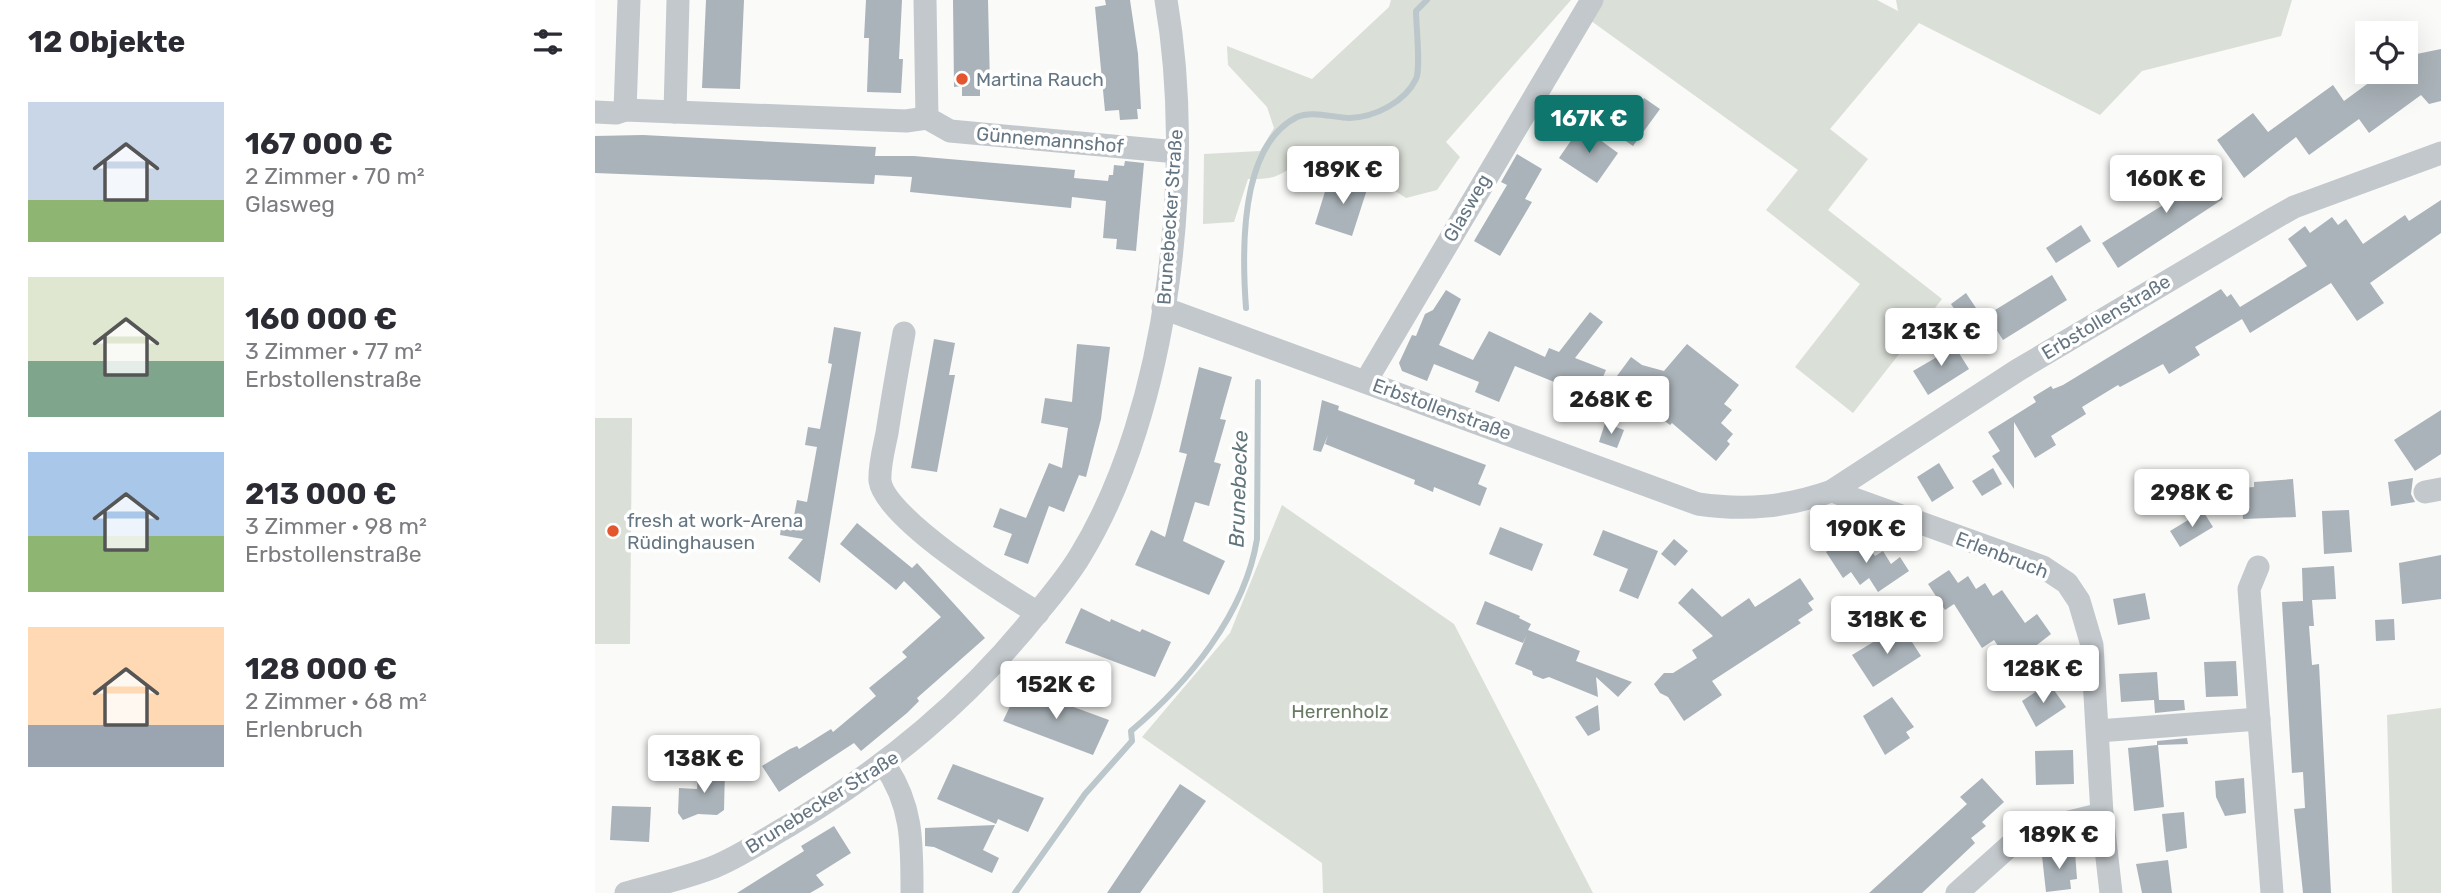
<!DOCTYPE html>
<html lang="de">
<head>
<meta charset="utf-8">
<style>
	body { margin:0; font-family:Rubik,sans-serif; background:#f2f2f3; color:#2b2b33; height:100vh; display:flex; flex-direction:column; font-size:26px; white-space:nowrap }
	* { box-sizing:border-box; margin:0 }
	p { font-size:23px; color:#7c7c81 }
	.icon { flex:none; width:38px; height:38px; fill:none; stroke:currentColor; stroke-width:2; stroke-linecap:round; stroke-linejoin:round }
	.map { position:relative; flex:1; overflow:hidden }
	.details { display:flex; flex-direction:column; background:#fff; width:595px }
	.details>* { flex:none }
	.fabs { position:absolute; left:1760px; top:21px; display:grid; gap:14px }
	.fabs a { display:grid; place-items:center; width:63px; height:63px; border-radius:0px; background:#fff; box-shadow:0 7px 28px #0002; font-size:35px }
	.price { position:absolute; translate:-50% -60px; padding:0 16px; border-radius:7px; background:#fff; color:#222; font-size:23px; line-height:46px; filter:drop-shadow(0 2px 4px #0008) }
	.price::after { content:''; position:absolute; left:50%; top:42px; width:21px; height:16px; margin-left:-10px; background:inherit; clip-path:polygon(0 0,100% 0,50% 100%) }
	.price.on { background:#0f766e; color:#fff }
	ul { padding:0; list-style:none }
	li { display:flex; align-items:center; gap:21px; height:175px; padding:0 28px }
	li span { display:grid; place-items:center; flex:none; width:196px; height:140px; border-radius:0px; color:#555 }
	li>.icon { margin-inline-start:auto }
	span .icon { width:84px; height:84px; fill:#fffc; stroke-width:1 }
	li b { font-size:30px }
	h2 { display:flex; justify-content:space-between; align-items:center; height:84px; padding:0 28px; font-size:30px }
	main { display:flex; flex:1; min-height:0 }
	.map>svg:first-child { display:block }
	.green { fill:#dadfd7 }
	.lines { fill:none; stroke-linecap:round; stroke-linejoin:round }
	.stream { stroke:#bbc7cb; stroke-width:6 }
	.building { fill:#aab3b9 }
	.minor { stroke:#c3c8cc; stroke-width:23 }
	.poi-dot { fill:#e4572e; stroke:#fff; stroke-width:2.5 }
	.labels { text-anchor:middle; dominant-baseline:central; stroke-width:7; stroke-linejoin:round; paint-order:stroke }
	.poi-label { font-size:19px; fill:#657683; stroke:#fff; text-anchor:start }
	.street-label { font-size:19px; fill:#657683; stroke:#fff }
	.park-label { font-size:19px; fill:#687a64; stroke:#fff }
	.water-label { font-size:21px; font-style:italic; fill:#60757c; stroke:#fff }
</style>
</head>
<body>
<main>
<section class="details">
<h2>12 Objekte<svg class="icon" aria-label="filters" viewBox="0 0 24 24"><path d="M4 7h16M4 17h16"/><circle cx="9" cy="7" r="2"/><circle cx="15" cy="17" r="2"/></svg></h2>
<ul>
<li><span style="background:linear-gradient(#c9d6e8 70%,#8fb573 0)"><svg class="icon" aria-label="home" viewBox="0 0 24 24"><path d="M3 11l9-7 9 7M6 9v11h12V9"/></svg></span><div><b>167 000 €</b><p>2 Zimmer · 70 m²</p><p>Glasweg</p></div></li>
<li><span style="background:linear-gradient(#dfe7d0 60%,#7fa58c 0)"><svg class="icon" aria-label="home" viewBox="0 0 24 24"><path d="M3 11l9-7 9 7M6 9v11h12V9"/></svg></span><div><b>160 000 €</b><p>3 Zimmer · 77 m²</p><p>Erbstollenstraße</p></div></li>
<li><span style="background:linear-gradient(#a9c7e8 60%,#8fb573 0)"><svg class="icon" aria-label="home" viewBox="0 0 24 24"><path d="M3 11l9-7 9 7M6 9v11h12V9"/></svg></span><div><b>213 000 €</b><p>3 Zimmer · 98 m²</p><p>Erbstollenstraße</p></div></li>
<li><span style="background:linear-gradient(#ffd9b3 70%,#9aa5b1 0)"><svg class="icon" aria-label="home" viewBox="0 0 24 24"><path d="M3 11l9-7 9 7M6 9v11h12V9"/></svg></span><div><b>128 000 €</b><p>2 Zimmer · 68 m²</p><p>Erlenbruch</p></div></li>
</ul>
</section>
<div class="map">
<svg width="1846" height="893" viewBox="0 0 1846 893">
	<rect width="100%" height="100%" fill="#fafaf8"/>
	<!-- green -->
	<g class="green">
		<path d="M796,0H976L851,142L865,157L842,190L811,198C780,179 748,151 710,163C682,172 688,180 653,179L639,222L608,224L609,154L665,151L679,128L672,107L633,65L632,46L717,79L794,7Z"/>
		<path d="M1003,0H1282L1303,11L1301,0H1697L1686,36L1547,71L1505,115L1324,23L1235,129L1273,159L1233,210L1347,299L1258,413L1200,367L1265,284L1171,210L1203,170L992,18Z"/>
		<path d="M0,418H37L35,644H0Z"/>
		<path d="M687,505L859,624L998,893H728L727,863L547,737L635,633Z"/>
		<path d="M1846,708V893H1797L1792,715Z"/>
	</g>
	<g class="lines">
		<!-- stream -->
		<g class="stream">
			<path d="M651,308C647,254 644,146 702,117C717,110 739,118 755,118C780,117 810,102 821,79C826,69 821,25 821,11L832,0"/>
			<path d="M420,893L490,794L537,741L536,731C593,683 650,614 662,539L663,382"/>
		</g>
	</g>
	<!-- building -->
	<g class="building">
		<path d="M111,0H149L145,89L107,88Z"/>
		<path d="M271,0H307L304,59H308L306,93L272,92L274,38H269Z"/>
		<path d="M358,0H393L395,86H385V96H367V86L359,87Z"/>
		<path d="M510,0H535L543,54L546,109H542L543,119L525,120L524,110L510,111L500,7L511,5Z"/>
		<path d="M1846,49V101L1834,104L1826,95L1774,133L1764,119L1714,155L1701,137L1649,178L1622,140L1658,113L1673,132L1738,85L1749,101L1783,76L1786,79L1815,71L1812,56Z"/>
		<path d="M1049,98L1065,109L1038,146L1022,135Z"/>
		<path d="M986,126L1023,153L1002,183L964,158Z"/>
		<path d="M48,135L281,147L280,156H319L459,168L480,170L479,178L513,181L514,175H518L519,165L529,166L530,161L549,163L541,251L521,249L522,239L508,238L511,201L477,197L476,208L315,192L317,177L280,175L279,184L0,173V136Z"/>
		<path d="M922,154L947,169L930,199L937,202L905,256L879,241L912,185L906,182Z"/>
		<path d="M1601,157L1628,199L1523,268L1507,243L1589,192L1576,174Z"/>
		<path d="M757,174L775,180L757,236L720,224L733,182L752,189Z"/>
		<path d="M1846,200V233L1775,283L1789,303L1762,321L1736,283L1655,333L1647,319L1600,347L1605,355L1574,374L1568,364L1525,387L1523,385L1487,407L1491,414L1456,436L1461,445L1440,458L1419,422V489L1397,456L1405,451L1393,432L1441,402L1438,397L1456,386L1458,389L1468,385L1626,289L1632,297L1636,294L1645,307L1712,266L1693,239L1710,226L1715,233L1737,217L1743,225L1751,219L1768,244L1810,215L1814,221Z"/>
		<path d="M1486,225L1496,241L1461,263L1451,248Z"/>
		<path d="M1457,275L1472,300L1408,340L1392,315Z"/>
		<path d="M851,290L866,299L844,345L878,360L894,331L950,357L954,348L964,352L995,312L1008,322L980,358L1011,370L999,398L920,366L904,402L880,392L884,382L839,364L832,381L807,371L804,363L817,335L821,336L830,314L838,310Z"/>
		<path d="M1371,293L1389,320L1373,330L1356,304Z"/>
		<path d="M239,327L266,332L225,583L193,558L208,539L185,535L188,514L199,516L202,500L212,502L222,447L210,445L213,427L225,429L237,364L233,363Z"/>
		<path d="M339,339L360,343L354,375H360L342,472L316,468Z"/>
		<path d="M1355,339L1374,369L1333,395L1318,371L1342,357L1338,350Z"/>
		<path d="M482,344L515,347L506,419L491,477L484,475L469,512L454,506L433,564L409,555L417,534L398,527L405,508L431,518L454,463L467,468L473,428L446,423L450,398L477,402Z"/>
		<path d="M1092,344L1144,385L1129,404L1137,410L1126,423L1138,434L1132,441L1135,444L1121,461L1077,423L1075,425L1059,413L1063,398L1025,391L1016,384L1036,357L1047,365L1069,371Z"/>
		<path d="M604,367L637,377L625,419L631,420L619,462L626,464L614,506L600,502L588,541L630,561L614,595L540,565L556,530L570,537L592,454L584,452Z"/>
		<path d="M727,400L744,406L743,410L891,465L883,484L892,488L885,506L839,487L838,492L819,484L820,480L730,444L733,435L726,452L718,450Z"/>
		<path d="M1846,410V454L1820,471L1799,440Z"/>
		<path d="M1010,423L1029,430L1022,448L1004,442Z"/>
		<path d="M1344,463L1359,488L1337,502L1322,477Z"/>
		<path d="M1398,468L1407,484L1387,496L1377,481Z"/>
		<path d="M1818,478L1816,494L1820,502L1796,506L1793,482Z"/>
		<path d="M1698,479L1701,517L1648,519L1646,488L1659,487V482Z"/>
		<path d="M1754,510L1757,552L1729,554L1727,511Z"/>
		<path d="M1608,511L1618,527L1585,547L1575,531Z"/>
		<path d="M262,523L317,568L322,563L390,638L322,698L324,701L312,713L266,751L259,743L184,792L167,766L195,749L202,746L204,749L236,729L238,732L281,696L274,688L312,657L307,652L346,617L309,581L301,590L245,544Z"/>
		<path d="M905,527L948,544L937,571L894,554Z"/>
		<path d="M1008,530L1063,551L1043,599L1024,591L1033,569L998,555Z"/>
		<path d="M1253,537L1261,550L1271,543L1280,556L1288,551L1296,564L1305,557L1314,571L1283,592L1274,578L1265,585L1256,572L1248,578L1231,552Z"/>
		<path d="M1079,539L1093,551L1080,566L1066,554Z"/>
		<path d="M1846,555V599L1807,604L1804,563Z"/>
		<path d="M1739,566L1741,599L1717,600L1719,626H1714L1717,665L1724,664L1736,893H1708L1699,809L1710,808L1708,772L1697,773L1687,602L1708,601L1707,568Z"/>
		<path d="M1354,570L1363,583L1373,576L1381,589L1390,583L1398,596L1407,590L1430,623L1442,614L1456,634L1416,665L1399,640L1387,648L1359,604L1350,610L1333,584Z"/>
		<path d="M1205,578L1219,599L1213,603L1218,610L1203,620L1206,623L1117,681L1127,695L1089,721L1073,697L1065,693L1059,684L1069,673H1078L1102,658L1097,650L1118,636L1083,603L1097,588L1127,617L1154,598L1160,607Z"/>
		<path d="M1550,593L1555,619L1523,625L1518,599Z"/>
		<path d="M890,601L925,616L924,618L936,624L933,630L985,651L981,661L1037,682L1023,697L1001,677L1003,697L954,677L948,679L938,675L937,671L920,664L932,634L928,643L881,624Z"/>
		<path d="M486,608L515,622L516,619L545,632L547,629L576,642L560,677L470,643Z"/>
		<path d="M1799,619L1800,640L1781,641L1780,620Z"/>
		<path d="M1306,625L1326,656L1278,687L1257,655Z"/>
		<path d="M1641,661L1643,696L1611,697L1609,662Z"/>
		<path d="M1562,672L1564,700H1589L1590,710L1560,713L1559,700L1526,702L1524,674Z"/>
		<path d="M1454,683L1471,707L1441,727L1427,701Z"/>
		<path d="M424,687L514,720L498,755L408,721Z"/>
		<path d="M1297,697L1319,727L1311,732L1315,738L1290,755L1268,716Z"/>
		<path d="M1003,705L1005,730L993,736L980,717Z"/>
		<path d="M1592,738L1593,744L1563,745L1569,807L1539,811L1533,748L1562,745V741Z"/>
		<path d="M1478,750L1479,784L1441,785L1440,751Z"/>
		<path d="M358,764L449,798L433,832L403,819L401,824L342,799Z"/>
		<path d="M103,769L130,770L129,810L122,815L103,814L88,820L83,813L84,788L102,789Z"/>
		<path d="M1387,778L1409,802L1387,822L1391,826L1376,838L1380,843L1327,893H1274L1372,804L1365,797Z"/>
		<path d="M1649,778L1651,813L1630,816L1621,797L1620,781Z"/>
		<path d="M585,784L611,801L545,893H512Z"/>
		<path d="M17,806L56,807L54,842L15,840Z"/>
		<path d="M1589,812L1592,848L1571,852L1567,814Z"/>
		<path d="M400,825L388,850L404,858L397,873L339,847L330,846V828Z"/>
		<path d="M239,826L256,853L221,875L229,885L215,893H142L209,851L206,846Z"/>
		<path d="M1480,852L1482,879L1475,880L1476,889L1451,892L1447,856Z"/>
		<path d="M1573,860L1577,893H1547L1541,864Z"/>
	</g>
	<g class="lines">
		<!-- minor -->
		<g class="minor">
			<path d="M330,0L332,118L355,131L582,152"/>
			<path d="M30,110L34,0"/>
			<path d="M0,112L21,113L30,110L311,121L332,118"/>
			<path d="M80,112L83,0"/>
			<path d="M568,308L1103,504C1151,511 1191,507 1237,491L1423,370L1676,220L1699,207L1846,153"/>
			<path d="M309,333C303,366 297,400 292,433C289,448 284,466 285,481C290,518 409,593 443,613"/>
			<path d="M771,381L997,0"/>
			<path d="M1237,491L1448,567L1472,583L1484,601L1497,645L1507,814L1516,893"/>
			<path d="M1830,492L1846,489"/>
			<path d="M1663,567L1654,589L1677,893"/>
			<path d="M1503,731L1664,719"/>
			<path d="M289,764C318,805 317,844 317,893"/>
			<path d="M31,893C60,885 91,878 119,867C146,856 170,839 195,825C292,767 373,700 443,612C458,594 473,576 485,556C575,409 600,167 571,0"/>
			<path d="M1362,893L1429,833L1507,814"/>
		</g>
	</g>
	<!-- markers -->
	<g class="poi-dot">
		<circle cx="367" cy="79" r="7"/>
		<circle cx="18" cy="531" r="7"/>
	</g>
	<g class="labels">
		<!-- poi labels -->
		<g class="poi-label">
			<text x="381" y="79">Martina Rauch</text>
			<text x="32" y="520">fresh at work-Arena<tspan x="32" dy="22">Rüdinghausen</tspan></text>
		</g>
		<!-- street labels -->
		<g class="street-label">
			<text transform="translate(455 140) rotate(5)">Günnemannshof</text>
			<text transform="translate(872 208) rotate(-60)">Glasweg</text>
			<text transform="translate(575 217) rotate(-86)">Brunebecker Straße</text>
			<text transform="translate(1511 317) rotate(-31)">Erbstollenstraße</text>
			<text transform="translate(847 409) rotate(20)">Erbstollenstraße</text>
			<text transform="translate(1407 555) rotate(21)">Erlenbruch</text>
			<text transform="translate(227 802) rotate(-32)">Brunebecker Straße</text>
		</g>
		<!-- park labels -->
		<g class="park-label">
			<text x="745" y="711">Herrenholz</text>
		</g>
		<!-- water labels -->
		<g class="water-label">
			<text transform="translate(643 489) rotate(-88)">Brunebecke</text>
		</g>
	</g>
</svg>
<div class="fabs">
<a><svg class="icon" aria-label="locate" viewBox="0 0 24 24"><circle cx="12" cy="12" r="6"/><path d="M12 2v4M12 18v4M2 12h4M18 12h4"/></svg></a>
</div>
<b class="price on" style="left:994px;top:155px">167K €</b>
<b class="price" style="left:748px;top:206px">189K €</b>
<b class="price" style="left:1571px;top:215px">160K €</b>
<b class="price" style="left:1346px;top:368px">213K €</b>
<b class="price" style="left:1016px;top:436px">268K €</b>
<b class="price" style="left:1597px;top:529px">298K €</b>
<b class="price" style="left:1271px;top:565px">190K €</b>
<b class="price" style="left:1292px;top:656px">318K €</b>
<b class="price" style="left:1448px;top:705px">128K €</b>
<b class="price" style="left:461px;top:721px">152K €</b>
<b class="price" style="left:109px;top:795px">138K €</b>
<b class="price" style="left:1464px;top:871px">189K €</b>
</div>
</main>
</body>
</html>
